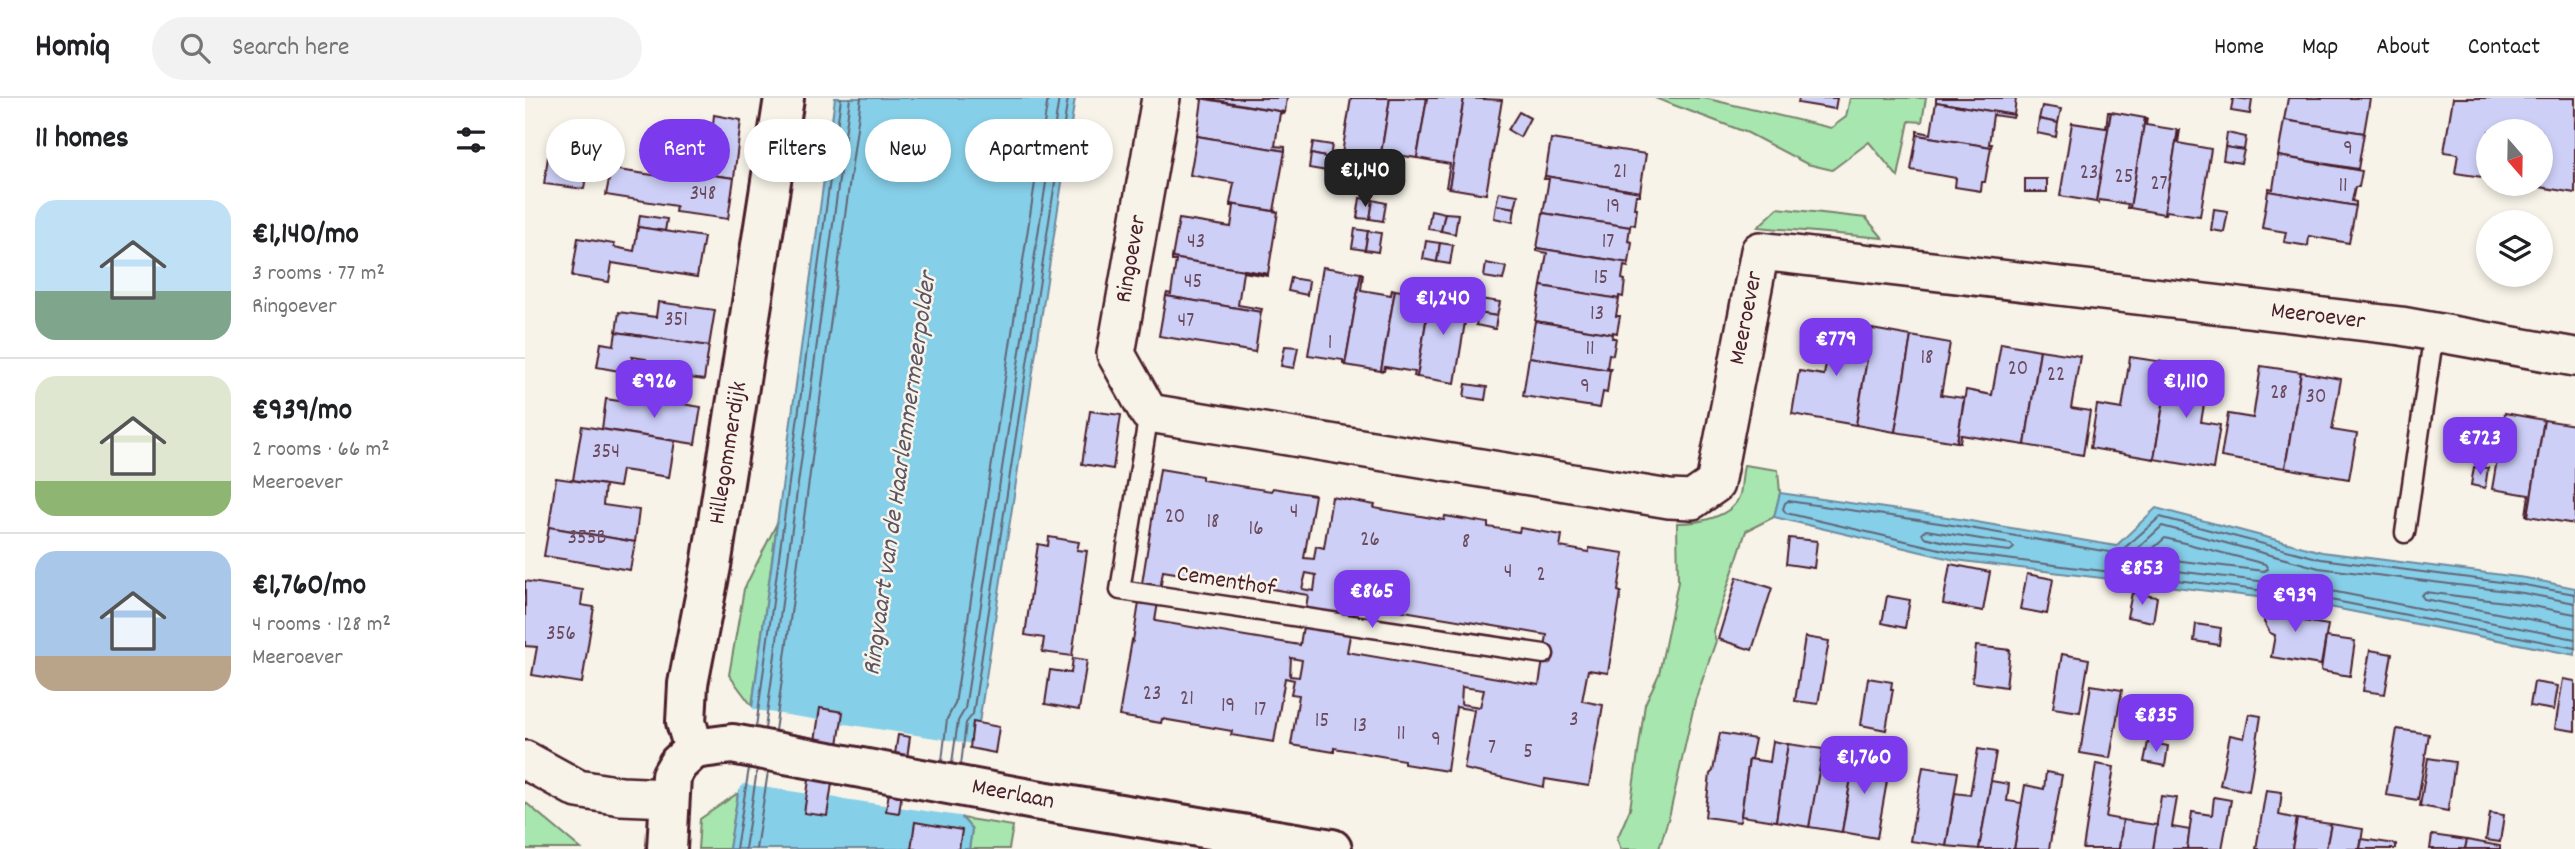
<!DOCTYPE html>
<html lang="en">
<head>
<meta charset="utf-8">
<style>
	body { margin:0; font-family:Dekko,sans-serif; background:#f2f2f2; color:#202124; height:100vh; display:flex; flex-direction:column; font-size:26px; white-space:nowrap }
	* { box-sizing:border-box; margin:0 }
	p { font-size:23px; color:#757577 }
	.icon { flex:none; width:38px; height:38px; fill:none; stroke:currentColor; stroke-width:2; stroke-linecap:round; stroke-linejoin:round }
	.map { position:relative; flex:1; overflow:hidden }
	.side { display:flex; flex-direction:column; background:#fff; width:525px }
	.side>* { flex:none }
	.banner { position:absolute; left:21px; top:21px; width:665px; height:63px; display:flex; gap:14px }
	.needle { width:46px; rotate:160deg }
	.buttons { position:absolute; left:1951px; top:21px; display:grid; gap:14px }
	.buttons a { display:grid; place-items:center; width:77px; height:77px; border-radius:50%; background:#fff; box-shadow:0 4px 10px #0003; font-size:35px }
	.price { position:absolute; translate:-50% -60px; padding:0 16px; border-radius:14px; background:#7c3aed; color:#fff; font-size:23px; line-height:46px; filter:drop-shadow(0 2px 4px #0008) }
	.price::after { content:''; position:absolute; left:50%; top:42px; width:21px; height:16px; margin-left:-10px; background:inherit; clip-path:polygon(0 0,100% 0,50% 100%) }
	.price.selected { background:#222; color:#fff }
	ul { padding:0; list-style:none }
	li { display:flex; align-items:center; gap:21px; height:175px; padding:0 35px }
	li+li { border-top:2px solid #e0e0e0 }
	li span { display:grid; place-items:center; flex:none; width:196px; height:140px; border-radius:21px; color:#555 }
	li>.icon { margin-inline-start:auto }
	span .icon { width:84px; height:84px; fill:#fffc; stroke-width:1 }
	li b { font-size:30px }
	h2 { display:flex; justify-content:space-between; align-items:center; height:84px; padding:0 35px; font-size:30px }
	.pill { padding:0 24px; border-radius:32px; background:#fff; box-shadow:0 4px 10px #0003; font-size:24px; line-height:63px }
	.pill.selected { background:#7c3aed; color:#fff }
	header { display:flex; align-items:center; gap:42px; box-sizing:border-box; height:98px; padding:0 35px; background:#fff; border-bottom:2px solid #e0e0e0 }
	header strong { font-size:33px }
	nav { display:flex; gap:38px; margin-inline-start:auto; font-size:24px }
	.search { width:490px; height:63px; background:#f2f2f2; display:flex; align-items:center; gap:18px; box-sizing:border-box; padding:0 24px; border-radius:38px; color:#757577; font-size:26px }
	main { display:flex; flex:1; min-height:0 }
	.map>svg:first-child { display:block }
	.green { fill:#a7e6ae; stroke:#78826c; stroke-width:2 }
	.water { fill:#86cfe8; stroke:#6e899c; stroke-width:2 }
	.pier { fill:#f7f3e8 }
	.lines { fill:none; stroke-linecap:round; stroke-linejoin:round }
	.shore { stroke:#626577; stroke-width:2 }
	.building { fill:#cdcff7; stroke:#4a1f2b; stroke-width:2; fill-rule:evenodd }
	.lane-casing { stroke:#4a1f2b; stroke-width:23 }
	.street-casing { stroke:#4a1f2b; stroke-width:42 }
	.secondary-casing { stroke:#4a1f2b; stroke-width:44 }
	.lane { stroke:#f7f3e8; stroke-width:18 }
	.street { stroke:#f7f3e8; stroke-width:37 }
	.secondary { stroke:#f7f3e8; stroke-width:38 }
	.labels { text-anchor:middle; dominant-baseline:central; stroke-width:5; stroke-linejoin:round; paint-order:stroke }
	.number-label { font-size:21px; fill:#6b4b5e }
	.street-label { font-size:24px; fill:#4a1f2b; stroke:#f7f3e8 }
	.water-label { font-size:26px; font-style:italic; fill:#5c5464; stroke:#f7f3e8 }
</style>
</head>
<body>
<header>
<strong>Homiq</strong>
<div class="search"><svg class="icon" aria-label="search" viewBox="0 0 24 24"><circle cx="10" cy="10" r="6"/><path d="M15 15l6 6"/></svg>Search here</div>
<nav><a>Home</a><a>Map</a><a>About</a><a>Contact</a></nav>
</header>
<main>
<section class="side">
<h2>11 homes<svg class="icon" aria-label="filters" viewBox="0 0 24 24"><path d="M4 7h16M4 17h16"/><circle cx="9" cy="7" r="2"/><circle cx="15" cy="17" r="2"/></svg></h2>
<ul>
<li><span style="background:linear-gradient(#bfe0f5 65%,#7fa58c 0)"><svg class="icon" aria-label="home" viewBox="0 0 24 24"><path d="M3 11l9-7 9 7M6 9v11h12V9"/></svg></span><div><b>€1,140/mo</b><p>3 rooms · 77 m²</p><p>Ringoever</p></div></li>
<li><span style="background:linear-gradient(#dfe7d0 75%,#8fb573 0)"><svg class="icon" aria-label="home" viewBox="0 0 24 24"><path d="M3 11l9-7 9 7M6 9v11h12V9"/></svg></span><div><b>€939/mo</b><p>2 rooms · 66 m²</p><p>Meeroever</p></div></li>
<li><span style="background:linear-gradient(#a9c7e8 75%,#b9a48a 0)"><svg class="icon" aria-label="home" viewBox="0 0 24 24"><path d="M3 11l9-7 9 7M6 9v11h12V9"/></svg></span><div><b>€1,760/mo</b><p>4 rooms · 128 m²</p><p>Meeroever</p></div></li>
</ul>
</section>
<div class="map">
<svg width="2050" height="751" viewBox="0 0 2050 751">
	<rect width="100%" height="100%" fill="#f7f3e8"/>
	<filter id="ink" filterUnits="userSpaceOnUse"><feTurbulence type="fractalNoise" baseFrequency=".0143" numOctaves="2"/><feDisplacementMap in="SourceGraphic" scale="14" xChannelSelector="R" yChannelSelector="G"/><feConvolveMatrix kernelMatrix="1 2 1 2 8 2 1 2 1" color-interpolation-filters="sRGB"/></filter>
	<g filter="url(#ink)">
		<!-- green -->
		<g class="green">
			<path d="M1130,0H1179L1306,30L1321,19L1325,0H1401L1397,24L1384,23L1373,79L1344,44L1307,72L1282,66L1223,35Z"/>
			<path d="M1253,110L1341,120L1358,140L1233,129Z"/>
			<path d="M1219,367L1253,372L1255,395L1249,419L1221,433L1188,533L1191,543L1170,603L1145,715L1134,751H1096L1092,741L1105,711L1120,606L1134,576L1153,484L1152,425C1173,425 1208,420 1215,396C1217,387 1217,376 1219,367Z"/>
			<path d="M252,425L227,608L204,577L219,491Z"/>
			<path d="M213,695L204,751H173L175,721Z"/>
			<path d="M0,704L56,751H0Z"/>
			<path d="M437,720L488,728L484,751H444L447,731Z"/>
		</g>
		<!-- water -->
		<g class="water">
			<path d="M310,0H550L454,625H448L437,720L447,731L444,751H204L227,610Z"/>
			<path d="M1255,395L1422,419L1591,448L1631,410L1797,454L2001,480L2050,490V557L1789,506L1430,462L1249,419Z"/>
		</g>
		<!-- pier -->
		<path class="pier" d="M224,606L230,612L449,646L441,719L218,686L213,695H209Z"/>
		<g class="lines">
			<!-- shore -->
			<g class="shore">
				<path d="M1401,432L1486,446L1489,450L1485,453L1433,447L1399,439L1397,435Z"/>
				<path d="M1640,440L1740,466L1743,471L1739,473L1624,459V454Z"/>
				<path d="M2050,496L1999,487L1796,461L1635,419L1596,453L1590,455L1421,426L1263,403L1260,405L1258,411L1261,415L1432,455L1790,499L2050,550"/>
				<path d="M2050,505L1998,495L1794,470L1637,428L1599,463L1602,467L1791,490L2050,541"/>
				<path d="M2050,516L1996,506L1900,494L1896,497L1899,501L2050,530"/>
				<path d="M231,629L316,0"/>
				<path d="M240,631L325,0"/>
				<path d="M250,633L336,0"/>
				<path d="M417,663L422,621L430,606L523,0"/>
				<path d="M427,665L433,623L440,611L534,0"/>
				<path d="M436,667L441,625L448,616L543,0"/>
				<path d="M211,751L224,670"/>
				<path d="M220,751L232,672"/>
				<path d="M231,751L243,674"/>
			</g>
		</g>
		<!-- building -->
		<g class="building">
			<path d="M674,0L760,14L759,16L755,15L750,48L760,49V53L672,38L677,2Z"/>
			<path d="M679,0H762L760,14Z"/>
			<path d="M826,0H865L854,68L816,62Z"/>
			<path d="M865,0H902L892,60L859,55L857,69L854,68Z"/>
			<path d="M902,0H939L924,90L921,89L925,66L892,60Z"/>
			<path d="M939,0L977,2L961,96L924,90Z"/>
			<path d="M1274,0H1312L1310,11L1273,5Z"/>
			<path d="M1411,0H1491L1489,17L1411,4Z"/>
			<path d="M1708,0L1727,2L1725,16L1706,13Z"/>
			<path d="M1763,0H1845L1839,35L1759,22Z"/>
			<path d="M1928,0H2050V95L1997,86H2016V33H1964V80L1930,75L1933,56L1919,54Z"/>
			<path d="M1411,4L1489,17L1488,20L1468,17L1464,46H1467L1466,49L1392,37V33L1406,36Z"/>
			<path d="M1517,8L1536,11L1533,25L1514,21Z"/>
			<path d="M994,14L1005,20L995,39L983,32Z"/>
			<path d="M1583,14H1586L1571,104L1535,98L1547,25L1581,30Z"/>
			<path d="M1586,14L1620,20L1605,110H1602L1603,106L1574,102V105L1571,104Z"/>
			<path d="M189,17L216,22L209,80L157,73L164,31L187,35Z"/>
			<path d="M1620,20H1622L1621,27L1653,32L1639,116L1605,110Z"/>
			<path d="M1514,21L1533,25L1531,39L1512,35Z"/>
			<path d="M1759,22L1839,35L1833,71L1753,58Z"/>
			<path d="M1653,32H1655L1653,45L1686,51L1675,118L1642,113L1641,116H1639Z"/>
			<path d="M1702,35L1721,39L1719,52L1700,49Z"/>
			<path d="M1392,37L1466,49L1460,84H1457L1456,93L1430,89L1431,80L1386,72Z"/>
			<path d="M672,38L760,53L749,113L705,106L709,85L665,77Z"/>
			<path d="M1026,41L1121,56L1115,94L1020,78Z"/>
			<path d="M788,44L807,47L805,60L786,56Z"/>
			<path d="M1700,49L1719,52L1716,65L1698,62Z"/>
			<path d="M786,56L805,60L802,73L784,70Z"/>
			<path d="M1753,58L1837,73L1834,89H1830L1827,103L1831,104V108L1743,93L1744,90L1748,91Z"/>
			<path d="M23,59L63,65L59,91L19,86Z"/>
			<path d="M86,71L156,81L157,73L209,80L203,121L150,114L151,108L81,97Z"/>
			<path d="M1020,78L1115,94V97H1111L1109,110H1112L1110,127L1106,126L1105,129L1018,115L1024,81H1019Z"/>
			<rect x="1500" y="81" width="22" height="13"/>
			<path d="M1743,93L1831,108L1824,145L1784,138L1783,148L1759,144L1761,134L1737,130Z"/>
			<path d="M974,94L993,97L990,110L971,107Z"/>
			<path d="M835,100L848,102L845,121L832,120Z"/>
			<path d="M848,102L861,105L858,123L845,121Z"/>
			<path d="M705,106L753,114L743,176L647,160L654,121L706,129L709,108H705Z"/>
			<path d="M971,107L990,110L988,124L969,120Z"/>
			<path d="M1689,111L1703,113L1699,134L1686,132Z"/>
			<path d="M906,112L920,115L916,133L903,131Z"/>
			<path d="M920,115L933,116L930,136L916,133Z"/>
			<path d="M1018,115L1105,129L1103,143L1107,144L1104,165L1012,150Z"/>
			<path d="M115,117L142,121L140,133L113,129Z"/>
			<path d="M113,129L179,139L172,179L87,165L84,184L47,178L53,140L89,146V149L109,153Z"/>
			<path d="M830,131L843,133L840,152L827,150Z"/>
			<path d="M843,133L856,135L853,154L840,152Z"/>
			<path d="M901,143L915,145L912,164L898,161Z"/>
			<path d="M915,145L928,147L925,166L912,164Z"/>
			<path d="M1012,150L1104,165L1103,169L1099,168L1097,181L1100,182L1098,199L1094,198V201L1016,188L1022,155L1012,153Z"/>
			<path d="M647,160L743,176V178L718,174L713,207L737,211L736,214L641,198L642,195L646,196L651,163H647Z"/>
			<path d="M961,165L981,169L978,182L959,179Z"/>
			<path d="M798,169L836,175L820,267L818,266V262L783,257Z"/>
			<path d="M836,175L838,176L836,192L866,197L867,191L870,192L856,273L820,267Z"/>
			<path d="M766,180L784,183L782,197L763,193Z"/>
			<path d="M1016,188L1094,201L1091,218H1095L1092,235L1088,234V236L1010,223Z"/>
			<path d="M870,192L903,197L904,193H906L892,279L889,278L890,274L860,269L859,273H856Z"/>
			<path d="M906,193L944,200L930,285L892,279Z"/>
			<path d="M641,198L736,214L730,254L634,238Z"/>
			<path d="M955,201L975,204L972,218L953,215Z"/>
			<path d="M133,204L190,212L184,248L91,234L94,214L131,219Z"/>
			<path d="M953,215L972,218L970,231L951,227Z"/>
			<path d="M1010,223L1088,236L1087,240H1091L1088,257L1084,256L1082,270H1086L1085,272L1004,259Z"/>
			<path d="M1308,225L1347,231L1331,327L1267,316L1274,273L1299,277Z"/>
			<path d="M1347,231L1386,238L1370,334L1331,327Z"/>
			<path d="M91,234L184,248L179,282L119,274L121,261L107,259L105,275L72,269L76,245L89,247Z"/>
			<path d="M1386,238L1425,245L1416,297L1439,300L1432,344L1370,334Z"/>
			<path d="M1476,245L1515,252L1500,347L1436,337L1435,344H1432L1441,292L1467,297Z"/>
			<path d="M760,248L773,249L769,270L756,268Z"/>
			<path d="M1515,252L1555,258L1546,310L1565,313L1558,357L1500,347Z"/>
			<path d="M1004,259L1085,272L1082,295L1078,294L1075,310L998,298Z"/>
			<path d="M1605,259L1645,265L1629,361L1565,350L1572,307L1597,311Z"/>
			<path d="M1645,265L1685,272L1676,324L1695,327L1688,371L1629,361Z"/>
			<path d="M1736,268L1776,274L1760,370L1696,359L1703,316L1728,320Z"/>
			<path d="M1776,274L1816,281L1807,332L1832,336L1824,381L1760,370Z"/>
			<path d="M941,286L962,289L960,302L939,299Z"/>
			<path d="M81,301L126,308L127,301L176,309L170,346L77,331Z"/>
			<path d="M565,313L596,317L588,371L557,366Z"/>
			<path d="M1980,315L2019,322L2003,418L2001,417L2004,397L1967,391Z"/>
			<path d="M2019,322L2050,327V426L2003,418Z"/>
			<path d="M57,328L150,343L144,379L97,372L94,389L48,382Z"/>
			<path d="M1949,369L1963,370L1960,390L1946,387Z"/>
			<path d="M635,371L677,378V382L746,393L748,390L790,397L779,460L789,461L791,448L799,450L807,399L850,407L849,410L919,422L920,418L963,425V429L994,434L995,430L1037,437L1035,449L1064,454V450L1099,455L1093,493L1096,494L1083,575L1063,572L1057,603L1078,607L1064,688L1020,681L1019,689L939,671L949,612L931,609L922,673L879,666V662L809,650V654L766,647L774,597L766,596L769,582L760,580L749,644L706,637L707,633L637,621L636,625L594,618L607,542L608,543ZM638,473L783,497L775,547L630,523ZM781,475L791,477L789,493L777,491ZM831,505L1022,537L1014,587L822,554ZM766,560L777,562L774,579L765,578ZM937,589L959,592L955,609L936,606Z"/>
			<path d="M31,380L80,387L78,407L114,412L110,444L24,429Z"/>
			<path d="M24,429L110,444L105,472L19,458Z"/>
			<path d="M524,439L554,444L552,452L562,453L547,558L517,554L519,540L500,537L513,446L523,448Z"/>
			<path d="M1264,440L1292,443L1289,470L1261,466Z"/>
			<path d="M1425,466L1465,474L1458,513L1418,506Z"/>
			<path d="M1502,476L1528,481L1522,516L1495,511Z"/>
			<path d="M1212,479L1247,490L1227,552L1193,541Z"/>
			<path d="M0,483L58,492L56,507L69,509L57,585L7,577L12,549L0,548Z"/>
			<path d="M1607,495L1632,499L1628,524L1602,519Z"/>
			<path d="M1362,498L1385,502L1380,530L1357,525Z"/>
			<path d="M1743,502L1774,507L1772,522L1803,527L1796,567L1746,559L1750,537L1745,535L1739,524Z"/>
			<path d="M1671,526L1696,530L1694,547L1669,543Z"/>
			<path d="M1280,539L1304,543L1293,606L1270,603Z"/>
			<path d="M1801,539L1830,543L1825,578L1796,573Z"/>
			<path d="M1451,548L1485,552L1481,589L1447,584Z"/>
			<path d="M1845,552L1867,556L1860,596L1838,593Z"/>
			<path d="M1537,556L1564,561L1555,614L1528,610Z"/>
			<path d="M548,560L562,562L554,612L520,606L525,572L546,575Z"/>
			<path d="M1343,580L1367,584L1366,591H1368L1361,632L1336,627Z"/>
			<path d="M2038,581L2050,583V633L2030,630Z"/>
			<path d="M2009,584L2033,588L2029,612L2005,608Z"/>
			<path d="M1566,587L1597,592L1585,660L1555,655Z"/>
			<path d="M295,610L318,614L302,718L279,715Z"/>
			<path d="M1724,616L1736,618L1724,693L1695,687L1705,637L1719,640Z"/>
			<path d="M448,624L474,629L470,655L445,650Z"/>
			<path d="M1872,631L1904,636L1893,702L1861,697Z"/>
			<path d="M1195,635L1230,641L1226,661H1224L1215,724L1180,719L1185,676L1188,673Z"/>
			<path d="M373,637L385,639L374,715L361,713Z"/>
			<path d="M1314,641L1332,644L1317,734L1284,729L1293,672L1309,675Z"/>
			<path d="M1248,643L1263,646L1251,723L1216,718L1224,661L1245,664Z"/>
			<path d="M1332,644L1350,647L1345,680L1362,683L1352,740L1317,734Z"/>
			<path d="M1623,644L1643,648L1640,668L1619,664Z"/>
			<path d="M1263,646L1298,651L1284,729L1251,723Z"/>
			<path d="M1453,651L1471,654L1454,751L1421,748L1430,695L1445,697Z"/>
			<path d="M1903,660L1930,664L1923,713L1895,708Z"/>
			<path d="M1571,666L1589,669L1581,719L1598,722L1594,751H1558Z"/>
			<path d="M1398,669L1433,674L1421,748L1385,743Z"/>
			<path d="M1521,674L1537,677L1524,751H1489L1500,687L1519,691Z"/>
			<path d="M1466,683L1484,686L1482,703L1497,705L1489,751H1454Z"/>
			<path d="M1741,692L1757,694L1754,717L1772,721L1767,751H1731Z"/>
			<path d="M1636,698L1652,700L1647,729L1665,732L1662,751H1628Z"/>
			<path d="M1689,699L1706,702L1697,751H1662L1667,714L1687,717Z"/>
			<path d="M1965,715L1979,717L1975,744L1961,742Z"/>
			<path d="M1772,721L1806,726L1801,751H1767Z"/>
			<path d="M1598,722L1632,727L1628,751H1594Z"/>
			<path d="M390,724L437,732L434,751H386Z"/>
			<path d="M1806,726L1838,731L1835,751H1801Z"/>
			<path d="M1907,737L1942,742L1940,751H1905Z"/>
			<path d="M1837,741L1871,746V751H1835Z"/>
			<path d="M1942,742L1975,748V751H1940Z"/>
		</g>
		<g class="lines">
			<defs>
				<g id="lane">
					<path d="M624,315L595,492L1019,556"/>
					<path d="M1880,435L1909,234"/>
				</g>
				<g id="street">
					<path d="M636,0L591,256L624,315L1144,401L1167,402L1190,386L1235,153L1876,228L2050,259"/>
					<path d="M0,662L53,691L96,698L144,700"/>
				</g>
				<g id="secondary">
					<path d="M169,651L161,624L163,586L186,468L259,0"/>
					<path d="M169,651L207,646L510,702L807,751"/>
					<path d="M142,751L146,678L153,666L169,651"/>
				</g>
			</defs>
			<!-- lane casing -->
			<use href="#lane" class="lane-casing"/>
			<!-- street casing -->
			<use href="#street" class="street-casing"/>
			<!-- secondary casing -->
			<use href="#secondary" class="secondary-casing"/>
			<!-- lane -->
			<use href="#lane" class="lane"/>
			<!-- street -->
			<use href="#street" class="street"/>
			<!-- secondary -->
			<use href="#secondary" class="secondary"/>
		</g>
	</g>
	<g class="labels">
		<!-- number labels -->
		<g class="number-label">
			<text x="1823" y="52">9</text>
			<text x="1095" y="75">21</text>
			<text x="1564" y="76">23</text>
			<text x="1599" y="80">25</text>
			<text x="1634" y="87">27</text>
			<text x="1818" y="89">11</text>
			<text x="178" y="97">348</text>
			<text x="1088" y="110">19</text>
			<text x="671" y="145">43</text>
			<text x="1083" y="145">17</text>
			<text x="1076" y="181">15</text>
			<text x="668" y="185">45</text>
			<text x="1072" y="217">13</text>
			<text x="151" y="223">351</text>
			<text x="661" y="224">47</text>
			<text x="805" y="246">1</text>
			<text x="1065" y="252">11</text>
			<text x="1402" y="261">18</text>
			<text x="1493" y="272">20</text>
			<text x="1531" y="278">22</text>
			<text x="1060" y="290">9</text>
			<text x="1754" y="296">28</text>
			<text x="1791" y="300">30</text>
			<text x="81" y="355">354</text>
			<text x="769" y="415">4</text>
			<text x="650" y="420">20</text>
			<text x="688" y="425">18</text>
			<text x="731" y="432">16</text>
			<text x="62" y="441">355B</text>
			<text x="845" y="443">26</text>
			<text x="941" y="445">8</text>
			<text x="983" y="475">4</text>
			<text x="1016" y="478">2</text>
			<text x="36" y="537">356</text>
			<text x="627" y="597">23</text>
			<text x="662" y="602">21</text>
			<text x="703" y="609">19</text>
			<text x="735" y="613">17</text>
			<text x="1049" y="623">3</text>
			<text x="797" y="624">15</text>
			<text x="835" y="629">13</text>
			<text x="876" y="637">11</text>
			<text x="911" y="643">9</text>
			<text x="967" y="651">7</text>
			<text x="1003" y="655">5</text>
		</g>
		<!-- street labels -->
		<g class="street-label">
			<text transform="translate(607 161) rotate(-80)">Ringoever</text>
			<text transform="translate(1793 219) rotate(7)">Meeroever</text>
			<text transform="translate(1222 220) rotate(-79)">Meeroever</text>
			<text transform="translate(204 355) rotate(-81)">Hillegommerdijk</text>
			<text transform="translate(701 484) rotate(9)">Cementhof</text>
			<text transform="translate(488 697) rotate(11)">Meerlaan</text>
		</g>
		<!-- water labels -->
		<g class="water-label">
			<text transform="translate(376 376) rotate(-82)">Ringvaart van de Haarlemmermeerpolder</text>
		</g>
	</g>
</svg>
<div class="buttons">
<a><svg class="needle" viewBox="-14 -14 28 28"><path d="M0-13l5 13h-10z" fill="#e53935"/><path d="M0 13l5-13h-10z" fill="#757577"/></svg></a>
<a><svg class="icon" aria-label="layers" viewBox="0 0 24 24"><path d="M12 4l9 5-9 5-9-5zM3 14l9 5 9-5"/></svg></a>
</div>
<b class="price selected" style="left:840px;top:111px">€1,140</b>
<b class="price" style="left:918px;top:239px">€1,240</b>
<b class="price" style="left:1311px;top:280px">€779</b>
<b class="price" style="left:129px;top:322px">€926</b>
<b class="price" style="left:1661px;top:322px">€1,110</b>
<b class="price" style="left:1955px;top:379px">€723</b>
<b class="price" style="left:1617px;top:509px">€853</b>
<b class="price" style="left:847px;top:532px">€865</b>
<b class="price" style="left:1770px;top:536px">€939</b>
<b class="price" style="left:1631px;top:656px">€835</b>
<b class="price" style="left:1339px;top:698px">€1,760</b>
<div class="banner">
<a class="pill">Buy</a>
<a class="pill selected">Rent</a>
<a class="pill">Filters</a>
<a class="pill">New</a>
<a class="pill">Apartment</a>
</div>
</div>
</main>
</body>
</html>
